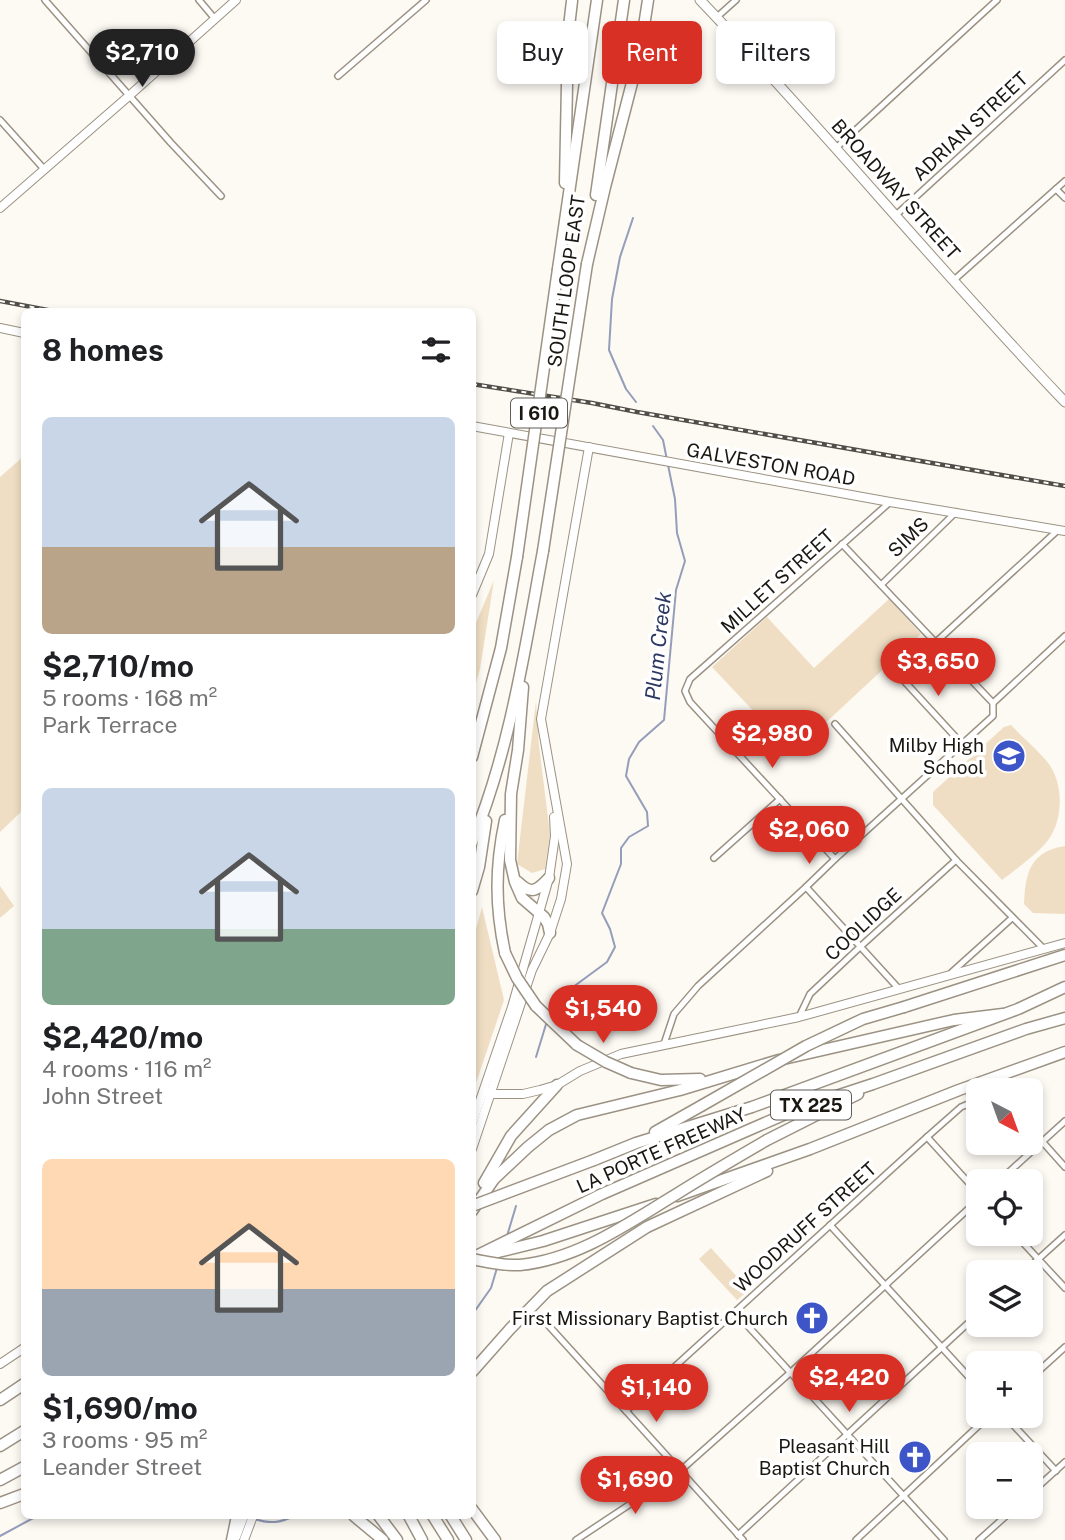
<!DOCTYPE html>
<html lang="en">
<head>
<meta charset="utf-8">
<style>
	body { margin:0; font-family:"Public Sans",sans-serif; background:#f2f2f2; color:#202124; height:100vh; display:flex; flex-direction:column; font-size:26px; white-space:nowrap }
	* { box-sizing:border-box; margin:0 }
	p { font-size:23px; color:#757577 }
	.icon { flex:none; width:38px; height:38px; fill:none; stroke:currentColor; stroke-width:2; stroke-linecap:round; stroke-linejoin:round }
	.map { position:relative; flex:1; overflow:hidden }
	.sheet { position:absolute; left:21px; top:308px; width:455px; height:1211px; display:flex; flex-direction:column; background:#fff; border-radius:10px; box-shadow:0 4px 10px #0003 }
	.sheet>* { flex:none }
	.hud { position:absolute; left:497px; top:21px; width:462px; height:63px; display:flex; gap:14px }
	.needle { width:46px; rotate:139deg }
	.tools { position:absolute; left:966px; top:1078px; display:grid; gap:14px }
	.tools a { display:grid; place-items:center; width:77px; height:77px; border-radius:10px; background:#fff; box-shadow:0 4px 10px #0003; font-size:35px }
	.price { position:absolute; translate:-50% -60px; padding:0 16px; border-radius:24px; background:#d93025; color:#fff; font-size:23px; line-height:46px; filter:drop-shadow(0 2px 4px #0008) }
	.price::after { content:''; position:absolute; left:50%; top:42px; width:21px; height:16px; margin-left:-10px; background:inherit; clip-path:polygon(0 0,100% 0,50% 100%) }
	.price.active { background:#222; color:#fff }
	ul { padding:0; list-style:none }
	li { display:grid; align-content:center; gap:14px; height:371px; padding:0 21px }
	li span { display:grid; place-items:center; height:217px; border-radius:10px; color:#555 }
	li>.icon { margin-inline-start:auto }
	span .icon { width:126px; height:126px; fill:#fffc; stroke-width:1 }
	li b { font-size:30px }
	h2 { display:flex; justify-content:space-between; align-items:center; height:84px; padding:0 21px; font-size:30px }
	.pill { padding:0 24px; border-radius:10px; background:#fff; box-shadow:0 4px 10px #0003; font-size:24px; line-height:63px }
	.pill.active { background:#d93025; color:#fff }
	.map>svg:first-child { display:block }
	.green { fill:#efdec4 }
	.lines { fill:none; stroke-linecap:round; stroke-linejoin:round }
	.stream { stroke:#949db9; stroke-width:2 }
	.street-casing { stroke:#9b9283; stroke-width:8 }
	.secondary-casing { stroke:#9b9283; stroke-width:10 }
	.primary-casing { stroke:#9b9283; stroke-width:11 }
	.highway-casing { stroke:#9b9283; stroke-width:13 }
	.street { stroke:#fff; stroke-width:5 }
	.secondary { stroke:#fff; stroke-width:8 }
	.primary { stroke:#fff; stroke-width:9 }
	.highway { stroke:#fff; stroke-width:10 }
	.rail-casing { stroke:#514d47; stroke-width:4.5 }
	.rail { stroke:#fff; stroke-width:2; stroke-dasharray:5; stroke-linecap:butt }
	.highway-bridge-casing { stroke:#9b9283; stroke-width:13; stroke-linecap:butt }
	.highway-bridge { stroke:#fff; stroke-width:10 }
	.labels { text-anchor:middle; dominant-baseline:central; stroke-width:7; stroke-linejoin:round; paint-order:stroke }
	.shield { fill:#fff; stroke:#5f5d58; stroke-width:2 }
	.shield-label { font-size:18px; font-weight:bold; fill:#1a1711 }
	.street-label { font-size:19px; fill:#1a1711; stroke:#fff }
	.poi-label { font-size:19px; fill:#1a1711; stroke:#fff; text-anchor:end }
	.water-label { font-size:21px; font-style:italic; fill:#2d3962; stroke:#fff }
</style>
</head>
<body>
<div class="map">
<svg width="1065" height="1540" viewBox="0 0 1065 1540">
	<rect width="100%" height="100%" fill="#fdf9f3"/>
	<!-- green -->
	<g class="green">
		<path d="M24,456V809L0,832V477Z"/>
		<path d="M494,580L480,669L473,694V630Z"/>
		<path d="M889,599L921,634L793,753L712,667L767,617L814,668Z"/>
		<path d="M536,701L539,746L550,834L545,869L532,873L517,864Z"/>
		<path d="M1011,725C1023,738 1038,750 1049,764C1065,787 1063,825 1044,845C1032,858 1016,869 1002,880L933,805V792L1004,727Z"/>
		<path d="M1065,846V914L1033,913L1024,904C1025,874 1030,851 1065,846Z"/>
		<path d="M0,886L14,906L0,918Z"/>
		<path d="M482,907L504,1000L473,1092L472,944Z"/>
		<path d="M711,1248L749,1290L737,1300L699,1259Z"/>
	</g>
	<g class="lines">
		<!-- stream -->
		<g class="stream">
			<path d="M633,218L620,257L612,299L609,350L626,389L636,402"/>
			<path d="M653,426L663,440L667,460"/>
			<path d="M550,1013L554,1001L607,962L615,947L610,929L602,913L621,864V848L629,837L648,826L647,812L626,776L629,759L639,742L664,720L676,590L685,561L677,533L675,499L668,465"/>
			<path d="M536,1057L547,1021"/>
			<path d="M507,1236L516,1206"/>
			<path d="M472,1315L491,1288L497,1268"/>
			<path d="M255,1519C270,1524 280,1523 294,1516"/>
			<path d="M0,1536L37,1516"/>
		</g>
		<defs>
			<g id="street">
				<path d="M45,0L171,143L221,196"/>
				<path d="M199,0L215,19"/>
				<path d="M717,17L736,0"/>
				<path d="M338,76L426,0"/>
				<path d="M0,120L44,169"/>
				<path d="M836,148L997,0"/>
				<path d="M1056,189L1065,198"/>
				<path d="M896,215L1065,60"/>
				<path d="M954,280L1065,181"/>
				<path d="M842,544L993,703"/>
				<path d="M881,585L956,512"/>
				<path d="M936,642L1058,530"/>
				<path d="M894,670L962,744"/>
				<path d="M835,724L956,860L1044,949"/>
				<path d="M714,858L780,799"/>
				<path d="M835,859L690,702L685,691L690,679L889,503"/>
				<path d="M806,887L899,989"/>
				<path d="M952,972L1012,918"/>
				<path d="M799,1017L810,994L861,946L956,860"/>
				<path d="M664,1044L674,1014L698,986L806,887L835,859L993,716V703L1065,636"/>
				<path d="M1031,1129L1065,1167"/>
				<path d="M927,1137L978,1193"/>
				<path d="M999,1181L1065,1121"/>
				<path d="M830,1225L978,1387"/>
				<path d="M1015,1234L1065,1288"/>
				<path d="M1024,1272L1065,1235"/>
				<path d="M735,1312L944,1540"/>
				<path d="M549,1326L743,1540"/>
				<path d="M1031,1378L1065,1347"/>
				<path d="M626,1411L927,1137L961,1107L978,1100"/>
				<path d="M1005,1416L1056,1471"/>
				<path d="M1031,1493L1065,1462"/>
				<path d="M738,1535L978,1314"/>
				<path d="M576,1540L680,1471L791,1372L978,1200"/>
				<path d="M856,1540L989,1416"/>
				<path d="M979,1540L1016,1507"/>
			</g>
			<g id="secondary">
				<path d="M0,208L130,95L236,0"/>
				<path d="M0,328L24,333"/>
				<path d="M472,426L890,502L1065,531"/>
				<path d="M472,595L489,554L509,433"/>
				<path d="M484,1091L492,1094H523L540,1090L557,1085L580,1071L621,1054L799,1017L1065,943"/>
				<path d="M472,1124L512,1007L549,878L555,836L554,817"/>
				<path d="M472,1149L532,970L550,933L561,899L567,864L541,719L589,447"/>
				<path d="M0,1364L24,1348"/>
				<path d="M236,1537L244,1516"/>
				<path d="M244,1540L253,1516"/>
			</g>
			<path id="primary" d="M700,0C825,131 940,271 1065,402"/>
			<g id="highway">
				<path d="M565,183L568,35L572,1"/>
				<path d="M596,195L624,0"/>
				<path d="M587,264L605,187L640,52L648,0"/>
				<path d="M558,269L597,0"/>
				<path d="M523,687L518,750L511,794L510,860L515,882L522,898L544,917L548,924L550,933"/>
				<path d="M472,757L501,648L517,557"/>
				<path d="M472,842C510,750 525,648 543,551"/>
				<path d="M518,882C531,895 537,891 549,878"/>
				<path d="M472,891L479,867L486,821"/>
				<path d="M505,953C495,906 495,867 505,820"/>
				<path d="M536,1006L577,1045"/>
				<path d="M904,1007L1065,955"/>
				<path d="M631,1073L661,1080L700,1079"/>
				<path d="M655,1132L701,1106"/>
				<path d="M767,1140L858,1094"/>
				<path d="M594,1160L636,1143L752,1107L1018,1009L1065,987"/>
				<path d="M484,1183L511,1136L557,1085"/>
				<path d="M677,1196L810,1149L959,1090L1065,1052"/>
				<path d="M472,1211L494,1179L528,1147L549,1130L577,1115L680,1090L779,1060L954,1020L1003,1014"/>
				<path d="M490,1254L543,1241L656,1204"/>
				<path d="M472,1258L602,1194L797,1109L873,1084L1026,1029L1065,1018"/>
				<path d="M472,1372L510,1329L547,1291L647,1227L767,1171"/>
				<path d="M0,1400L24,1384"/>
				<path d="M0,1446L24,1431"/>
				<path d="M0,1480L24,1467"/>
				<path d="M0,1503L24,1494"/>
				<path d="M472,1509L495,1540"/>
				<path d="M354,1516L383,1540"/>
				<path d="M379,1516L397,1540"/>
				<path d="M409,1516L422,1540"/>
				<path d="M433,1516L448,1540"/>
				<path d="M451,1516L466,1540"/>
				<path d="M232,1540L237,1516"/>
			</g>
		</defs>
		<!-- street casing -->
		<use href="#street" class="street-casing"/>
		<!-- secondary casing -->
		<use href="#secondary" class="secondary-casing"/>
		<!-- primary casing -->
		<use href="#primary" class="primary-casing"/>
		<!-- highway casing -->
		<use href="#highway" class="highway-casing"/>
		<!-- street -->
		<use href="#street" class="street"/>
		<!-- secondary -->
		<use href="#secondary" class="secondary"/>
		<!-- primary -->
		<use href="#primary" class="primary"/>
		<!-- highway -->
		<use href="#highway" class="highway"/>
		<defs>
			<g id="rail">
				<path d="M0,301L58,312"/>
				<path d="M472,384L592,403L637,412L1065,486"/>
			</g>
		</defs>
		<!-- rail casing -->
		<use href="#rail" class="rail-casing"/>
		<!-- rail -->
		<use href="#rail" class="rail"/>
		<defs>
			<g id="highway-bridge">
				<path d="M543,551L587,264"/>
				<path d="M517,557L558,269"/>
				<path d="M505,953L517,978L536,1006"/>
				<path d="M577,1045L606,1062L631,1073"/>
				<path d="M701,1106L806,1046L863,1019L904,1007"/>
				<path d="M472,1206L594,1160"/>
				<path d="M472,1259C488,1262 504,1266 520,1265C578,1259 627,1224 675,1195C705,1176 736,1158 767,1140"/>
			</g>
		</defs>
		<!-- highway-bridge casing -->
		<use href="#highway-bridge" class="highway-bridge-casing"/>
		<!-- highway-bridge -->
		<use href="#highway-bridge" class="highway-bridge"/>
	</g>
	<!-- icons -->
	<defs>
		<symbol id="school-disc" viewBox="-11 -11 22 22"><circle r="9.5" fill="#3d55c7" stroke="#fff"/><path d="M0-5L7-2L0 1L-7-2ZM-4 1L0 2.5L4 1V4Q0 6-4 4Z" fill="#fff"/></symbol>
		<symbol id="church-disc" viewBox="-11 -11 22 22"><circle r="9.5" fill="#3d55c7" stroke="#fff"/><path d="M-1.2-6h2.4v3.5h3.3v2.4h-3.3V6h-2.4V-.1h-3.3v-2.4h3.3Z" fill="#fff"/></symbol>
	</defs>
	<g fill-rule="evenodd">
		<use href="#school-disc" x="990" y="737" width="38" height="38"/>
		<use href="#church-disc" x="793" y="1299" width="38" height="38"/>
		<use href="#church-disc" x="896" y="1438" width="38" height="38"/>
	</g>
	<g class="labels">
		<!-- shield labels -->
		<g class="shield">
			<rect x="511" y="398.5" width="56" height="29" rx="5"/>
			<rect x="771" y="1090.5" width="80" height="29" rx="5"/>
		</g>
		<g class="shield-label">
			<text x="539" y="413">I 610</text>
			<text x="811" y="1105">TX 225</text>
		</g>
		<!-- street labels -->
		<g class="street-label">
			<text transform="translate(970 126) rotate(-43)">ADRIAN STREET</text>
			<text transform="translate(896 189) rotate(48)">BROADWAY STREET</text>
			<text transform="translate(566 281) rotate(-82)">SOUTH LOOP EAST</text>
			<text transform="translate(771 464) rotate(10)">GALVESTON ROAD</text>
			<text transform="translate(908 537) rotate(-44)">SIMS</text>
			<text transform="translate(777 581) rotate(-42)">MILLET STREET</text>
			<text transform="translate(863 924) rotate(-43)">COOLIDGE</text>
			<text transform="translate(661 1150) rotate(-24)">LA PORTE FREEWAY</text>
			<text transform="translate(805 1227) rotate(-42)">WOODRUFF STREET</text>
		</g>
		<!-- poi labels -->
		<g class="poi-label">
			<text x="984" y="745">Milby High<tspan x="984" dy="22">School</tspan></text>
			<text x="788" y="1318">First Missionary Baptist Church</text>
			<text x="890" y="1446">Pleasant Hill<tspan x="890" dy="22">Baptist Church</tspan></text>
		</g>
		<!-- water labels -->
		<g class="water-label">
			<text transform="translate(658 646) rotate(-84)">Plum Creek</text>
		</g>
	</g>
</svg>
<div class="tools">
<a><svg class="needle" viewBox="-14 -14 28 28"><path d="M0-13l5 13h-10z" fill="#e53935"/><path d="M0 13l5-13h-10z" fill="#757577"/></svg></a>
<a><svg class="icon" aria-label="locate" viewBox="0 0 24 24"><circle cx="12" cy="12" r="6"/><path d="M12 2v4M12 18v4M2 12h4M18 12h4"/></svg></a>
<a><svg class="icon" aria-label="layers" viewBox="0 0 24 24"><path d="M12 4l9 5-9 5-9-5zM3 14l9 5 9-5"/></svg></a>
<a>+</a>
<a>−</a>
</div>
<b class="price active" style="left:142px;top:89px">$2,710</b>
<b class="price" style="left:938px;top:698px">$3,650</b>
<b class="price" style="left:772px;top:770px">$2,980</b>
<b class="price" style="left:809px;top:866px">$2,060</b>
<b class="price" style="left:603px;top:1045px">$1,540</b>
<b class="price" style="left:849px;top:1414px">$2,420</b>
<b class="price" style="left:656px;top:1424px">$1,140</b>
<b class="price" style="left:635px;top:1516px">$1,690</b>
<div class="hud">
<a class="pill">Buy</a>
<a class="pill active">Rent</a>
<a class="pill">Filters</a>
</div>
<section class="sheet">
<h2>8 homes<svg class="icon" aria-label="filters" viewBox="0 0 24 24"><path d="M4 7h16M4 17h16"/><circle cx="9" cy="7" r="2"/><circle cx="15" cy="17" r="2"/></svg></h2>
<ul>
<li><span style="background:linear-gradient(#c9d6e8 60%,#b9a48a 0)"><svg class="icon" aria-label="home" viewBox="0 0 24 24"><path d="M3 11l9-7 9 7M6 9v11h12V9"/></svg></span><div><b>$2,710/mo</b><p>5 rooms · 168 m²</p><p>Park Terrace</p></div></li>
<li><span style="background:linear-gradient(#c9d6e8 65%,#7fa58c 0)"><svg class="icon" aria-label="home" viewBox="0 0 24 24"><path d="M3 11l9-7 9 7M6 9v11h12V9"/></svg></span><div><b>$2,420/mo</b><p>4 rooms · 116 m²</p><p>John Street</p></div></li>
<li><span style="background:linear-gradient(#ffd9b3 60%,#9aa5b1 0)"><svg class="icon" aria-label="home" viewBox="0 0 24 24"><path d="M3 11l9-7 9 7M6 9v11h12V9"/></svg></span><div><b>$1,690/mo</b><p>3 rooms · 95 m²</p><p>Leander Street</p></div></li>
</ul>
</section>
</div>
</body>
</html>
